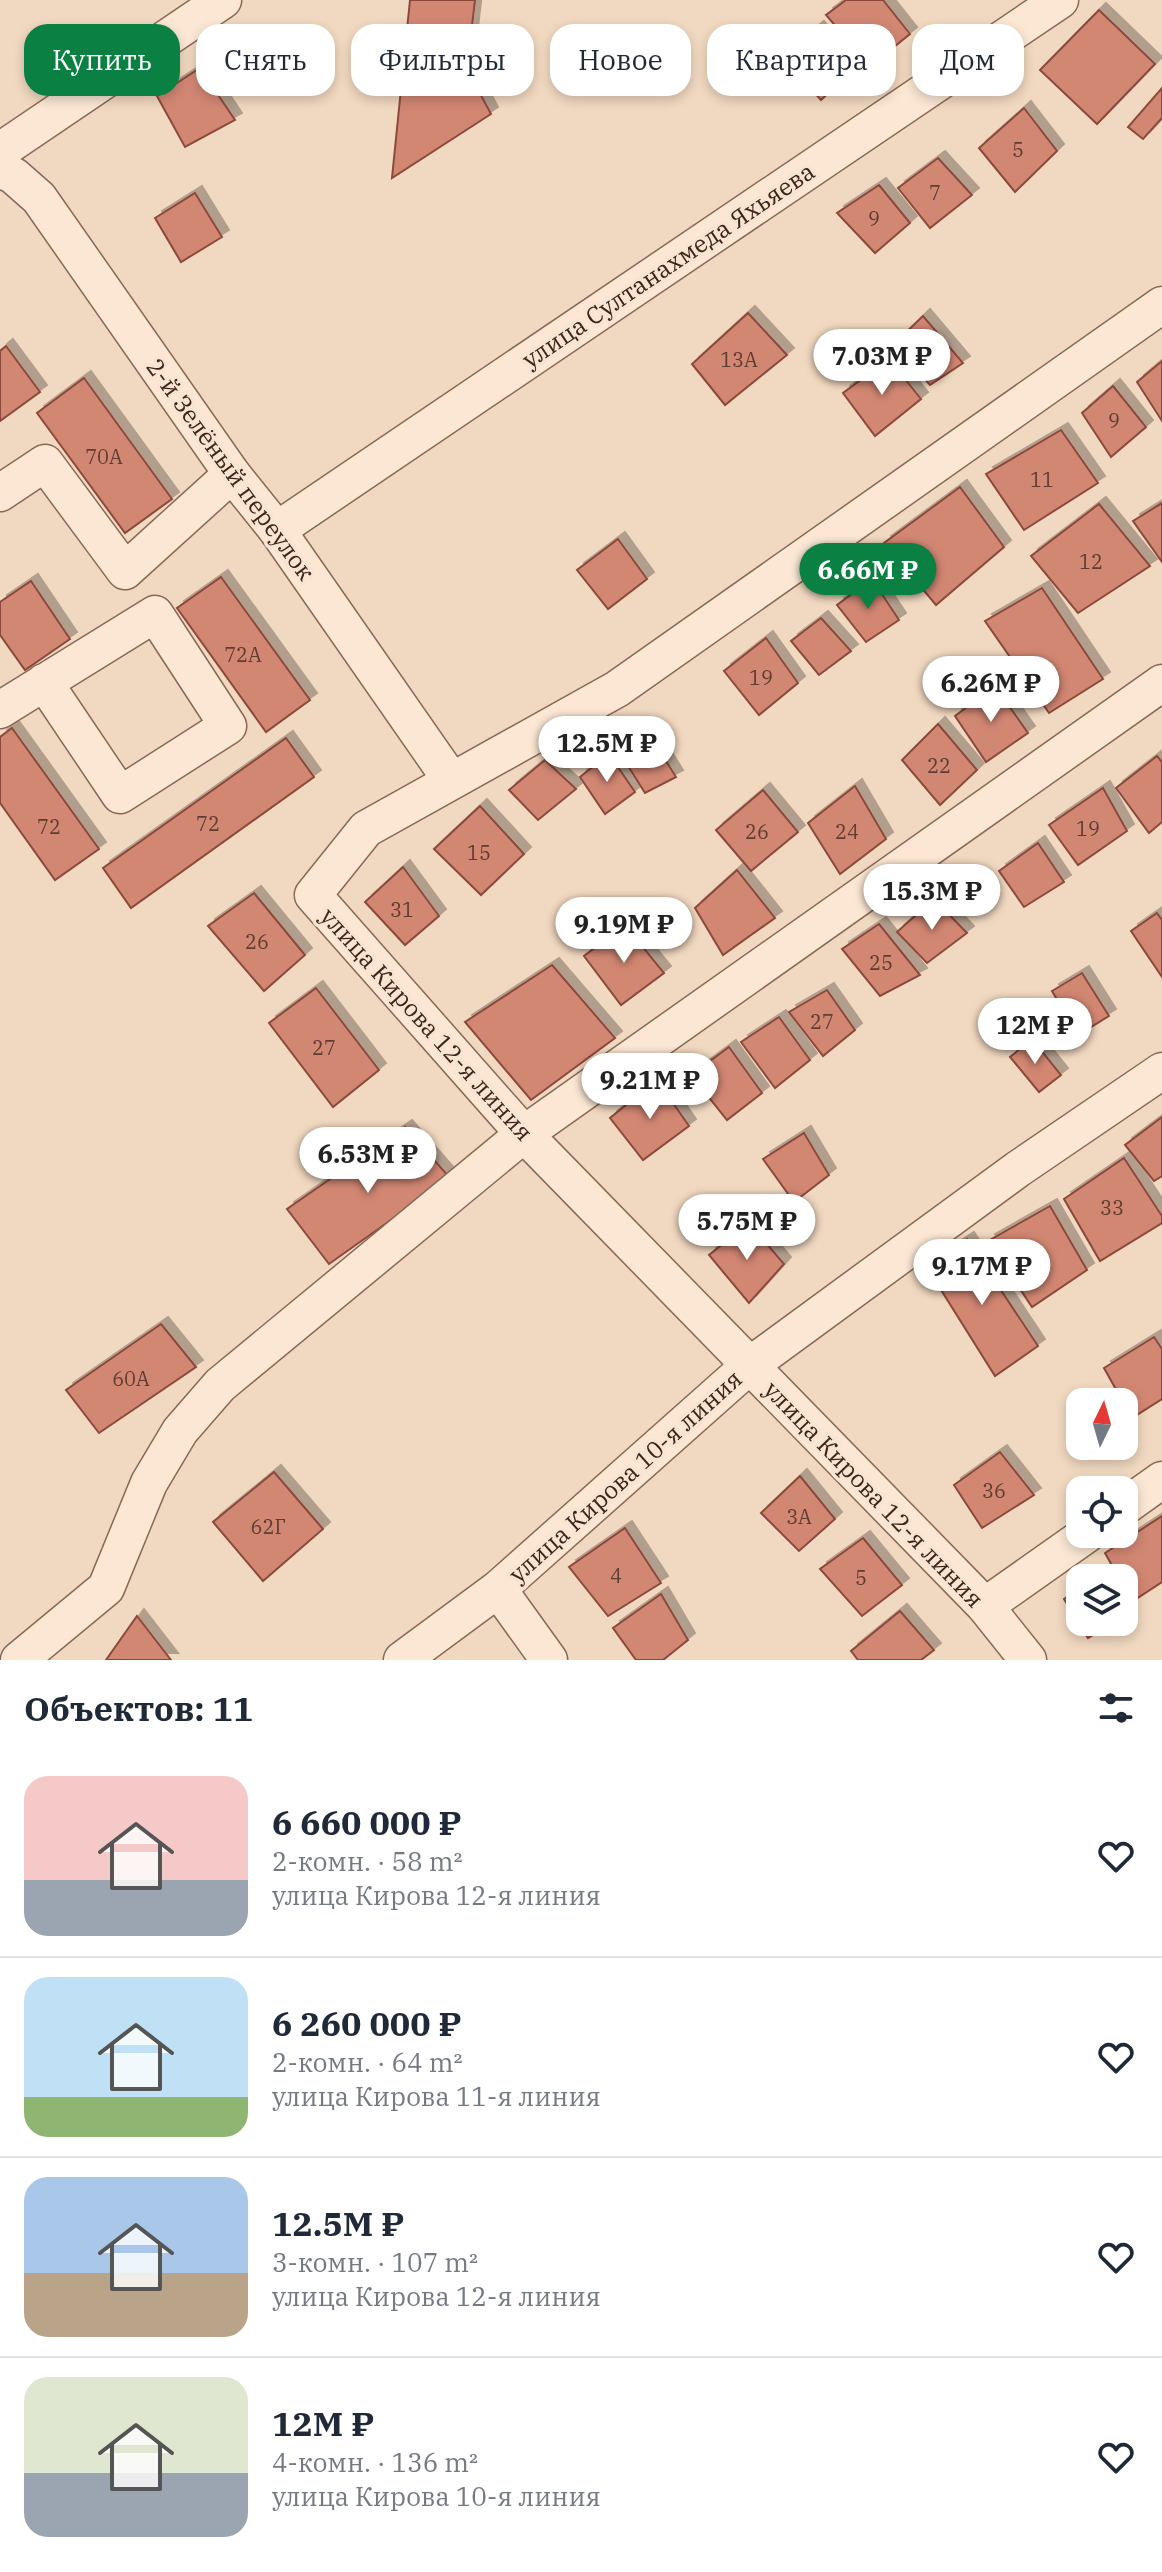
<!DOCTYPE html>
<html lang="ru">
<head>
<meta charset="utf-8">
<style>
	body { margin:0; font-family:"IBM Plex Serif",serif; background:#f6f6f7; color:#1f2937; height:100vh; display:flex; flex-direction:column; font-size:30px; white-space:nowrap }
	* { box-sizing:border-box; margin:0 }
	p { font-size:26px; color:#747a83 }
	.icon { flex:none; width:44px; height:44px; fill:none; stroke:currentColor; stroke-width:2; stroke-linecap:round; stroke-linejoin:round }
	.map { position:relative; height:1660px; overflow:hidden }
	.drawer { display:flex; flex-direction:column; background:#fff; flex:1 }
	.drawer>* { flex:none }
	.banner { position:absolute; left:24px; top:24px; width:1114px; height:72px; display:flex; gap:16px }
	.needle { width:52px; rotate:5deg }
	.buttons { position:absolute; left:1066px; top:1388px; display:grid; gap:16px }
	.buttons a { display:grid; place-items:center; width:72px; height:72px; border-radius:16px; background:#fff; box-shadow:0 4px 12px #0003; font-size:40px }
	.price { position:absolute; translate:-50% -68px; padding:0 18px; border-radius:28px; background:#fff; color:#222; font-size:26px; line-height:52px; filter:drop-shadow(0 2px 4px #0008) }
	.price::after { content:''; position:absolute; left:50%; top:48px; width:24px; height:18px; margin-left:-12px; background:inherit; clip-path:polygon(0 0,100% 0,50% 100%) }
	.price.active { background:#0b8043; color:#fff }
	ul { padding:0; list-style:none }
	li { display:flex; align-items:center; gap:24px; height:200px; padding:0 24px }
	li+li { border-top:2px solid #e0e1e3 }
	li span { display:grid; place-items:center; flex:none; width:224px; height:160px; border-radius:24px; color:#555 }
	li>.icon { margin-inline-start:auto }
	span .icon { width:96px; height:96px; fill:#fffc; stroke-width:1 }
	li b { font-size:34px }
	h2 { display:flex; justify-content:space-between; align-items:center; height:96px; padding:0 24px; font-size:34px }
	.chip { padding:0 28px; border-radius:24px; background:#fff; box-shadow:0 4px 12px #0003; font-size:28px; line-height:72px }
	.chip.active { background:#0b8043; color:#fff }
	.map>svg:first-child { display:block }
	.building { fill:#d28773; stroke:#8c4a3b; stroke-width:2; filter:url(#shadow) }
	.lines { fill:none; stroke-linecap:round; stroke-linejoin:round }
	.minor-casing { stroke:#8b6856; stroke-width:39 }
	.minor { stroke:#fbe7d4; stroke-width:36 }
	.labels { text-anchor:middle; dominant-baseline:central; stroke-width:7; stroke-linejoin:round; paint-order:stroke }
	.number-label { font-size:20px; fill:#603d32 }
	.street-label { font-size:24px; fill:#3a241c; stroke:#f8e4d0 }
</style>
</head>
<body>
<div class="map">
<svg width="1162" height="1660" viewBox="0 0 1162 1660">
	<defs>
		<filter id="shadow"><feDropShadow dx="7" dy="-7" stdDeviation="0" flood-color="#0004"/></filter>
	</defs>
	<rect width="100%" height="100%" fill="#f1d8c0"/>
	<!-- building -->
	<g class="building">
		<path d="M410,0H475L467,69L491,114L392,178Z"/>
		<path d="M846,0H883L910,34L870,66L826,15Z"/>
		<path d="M1099,10L1155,64L1097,124L1040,70Z"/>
		<path d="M817,28L852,71L821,100L782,56Z"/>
		<path d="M200,68L235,120L185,147L157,96Z"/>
		<path d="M1162,88V118L1143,139L1128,127Z"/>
		<path d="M1024,108L1057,151L1015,192L979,148Z"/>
		<path d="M938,158L972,195L930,228L898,188Z"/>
		<path d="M879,185L910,223L875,253L837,213Z"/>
		<path d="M195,193L222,237L181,262L155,218Z"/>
		<path d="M748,313L787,355L725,405L692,364Z"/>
		<path d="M923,316L963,363L930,385L894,344Z"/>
		<path d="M6,346L40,392L0,421V351Z"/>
		<path d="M889,359L921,399L875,436L843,393Z"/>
		<path d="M1162,361V421L1137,382Z"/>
		<path d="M84,378L172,499L125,533L37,413Z"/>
		<path d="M1113,386L1146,427L1111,457L1082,413Z"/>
		<path d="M1061,430L1098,483L1024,530L986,474Z"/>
		<path d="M960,487L1004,547L936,605L884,543Z"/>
		<path d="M1162,503V562L1133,521Z"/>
		<path d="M1099,504L1150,566L1078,613L1031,556Z"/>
		<path d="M618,539L647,579L608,609L577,570Z"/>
		<path d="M221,577L310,700L266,732L177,608Z"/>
		<path d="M872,579L899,620L866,642L837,605Z"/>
		<path d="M31,581L70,639L25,670L0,635V602Z"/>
		<path d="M1042,588L1103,679L1049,713L985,621Z"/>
		<path d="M821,618L851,651L819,675L791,641Z"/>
		<path d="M766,638L798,683L759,715L724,671Z"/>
		<path d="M995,686L1028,733L986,762L955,716Z"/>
		<path d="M938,724L977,770L940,805L902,760Z"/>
		<path d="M12,728L99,849L55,880L0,803V737Z"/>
		<path d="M648,732L676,777L645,793L618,750Z"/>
		<path d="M286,738L314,777L131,908L103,868Z"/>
		<path d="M609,754L635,792L605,814L580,777Z"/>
		<path d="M1157,756L1162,762V822L1149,833L1116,788Z"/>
		<path d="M545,760L576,789L538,820L509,790Z"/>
		<path d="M855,786L886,839L840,874L808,823Z"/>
		<path d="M1103,788L1127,831L1078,865L1049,825Z"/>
		<path d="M763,790L798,832L751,871L716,830Z"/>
		<path d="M480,806L524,854L481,895L434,849Z"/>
		<path d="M1038,843L1064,882L1024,907L999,871Z"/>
		<path d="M403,867L439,916L405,945L365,902Z"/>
		<path d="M737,870L775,918L723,955L695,908Z"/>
		<path d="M254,893L305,955L264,991L208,926Z"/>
		<path d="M934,899L967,933L927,963L897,932Z"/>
		<path d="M1157,913L1162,920V977L1131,931Z"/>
		<path d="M879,924L920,975L880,996L842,949Z"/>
		<path d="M625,925L664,973L621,1005L584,956Z"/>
		<path d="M552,965L615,1038L531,1100L465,1022Z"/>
		<path d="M1082,973L1109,1016L1078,1035L1052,991Z"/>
		<path d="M316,988L379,1070L333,1107L269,1023Z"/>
		<path d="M827,990L855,1030L823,1056L789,1012Z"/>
		<path d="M779,1017L810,1060L775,1088L741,1042Z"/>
		<path d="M1032,1039L1061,1075L1039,1092L1010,1057Z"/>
		<path d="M729,1047L762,1093L727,1120L691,1075Z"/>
		<path d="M657,1080L689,1126L643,1160L610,1118Z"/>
		<path d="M1162,1117V1176L1154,1181L1125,1145Z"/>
		<path d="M405,1127L450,1178L329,1264L287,1209Z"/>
		<path d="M804,1133L829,1175L794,1202L763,1159Z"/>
		<path d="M1124,1158L1162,1216V1223L1100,1261L1064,1199Z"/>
		<path d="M1050,1206L1087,1270L1032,1307L988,1241Z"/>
		<path d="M749,1223L784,1264L749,1303L709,1255Z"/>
		<path d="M967,1239L1038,1346L995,1376L926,1266Z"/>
		<path d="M161,1324L196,1367L99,1433L66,1390Z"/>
		<path d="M1154,1337L1162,1349V1399L1132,1418L1104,1368Z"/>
		<path d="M1000,1452L1034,1495L982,1528L954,1485Z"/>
		<path d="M274,1472L323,1529L263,1581L213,1522Z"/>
		<path d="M800,1476L835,1519L799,1551L761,1513Z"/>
		<path d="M1162,1516V1582L1133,1601L1124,1586V1578H1119L1105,1553Z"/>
		<path d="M625,1528L661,1583L608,1616L569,1567Z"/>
		<path d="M863,1538L902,1585L862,1616L820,1569Z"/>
		<path d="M1080,1588V1622H1114L1088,1638L1064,1599Z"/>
		<path d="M661,1594L688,1640L663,1660H636L613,1628Z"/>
		<path d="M900,1611L934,1650L921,1660H858L851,1651Z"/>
		<path d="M137,1616L171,1660H106Z"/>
	</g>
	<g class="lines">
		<defs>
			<g id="minor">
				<path d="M0,151L223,0"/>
				<path d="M0,169L14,176L39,198L232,474L277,530L451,780"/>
				<path d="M0,493L45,463L125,571L232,474"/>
				<path d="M277,530L1060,0"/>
				<path d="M0,710L155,614L228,726L120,795L44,682"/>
				<path d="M1124,1507L1162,1480"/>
				<path d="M498,1589L549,1660"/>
				<path d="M985,1606L1087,1534"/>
				<path d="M19,1660L106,1588L149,1483L180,1431L220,1385L524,1134L1162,683"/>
				<path d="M402,1660L498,1589L749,1366L1018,1169L1162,1071"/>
				<path d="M1028,1660L985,1606L524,1134L313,895L366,829L617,689L1162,305"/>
			</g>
		</defs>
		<!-- minor casing -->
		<use href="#minor" class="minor-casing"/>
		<!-- minor -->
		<use href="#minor" class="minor"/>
	</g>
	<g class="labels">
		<!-- number labels -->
		<g class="number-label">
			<text x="1018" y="149">5</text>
			<text x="935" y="192">7</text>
			<text x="874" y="218">9</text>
			<text x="739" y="359">13А</text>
			<text x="1114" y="420">9</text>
			<text x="104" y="456">70А</text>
			<text x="1042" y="479">11</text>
			<text x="1091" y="561">12</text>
			<text x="243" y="654">72А</text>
			<text x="761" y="677">19</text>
			<text x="939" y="765">22</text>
			<text x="208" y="823">72</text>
			<text x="49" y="826">72</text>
			<text x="1088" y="828">19</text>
			<text x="757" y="831">26</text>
			<text x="847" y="831">24</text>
			<text x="479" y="852">15</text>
			<text x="402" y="909">31</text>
			<text x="257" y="941">26</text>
			<text x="881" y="962">25</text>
			<text x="822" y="1021">27</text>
			<text x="324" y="1047">27</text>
			<text x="1112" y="1207">33</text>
			<text x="131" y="1378">60А</text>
			<text x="994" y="1490">36</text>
			<text x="799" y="1516">3А</text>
			<text x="268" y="1526">62Г</text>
			<text x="616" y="1575">4</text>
			<text x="861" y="1577">5</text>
		</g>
		<!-- street labels -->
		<g class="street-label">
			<text transform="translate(668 265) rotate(-34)">улица Султанахмеда Яхьяева</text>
			<text transform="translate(231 469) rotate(54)">2-й Зелёный переулок</text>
			<text transform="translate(427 1024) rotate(48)">улица Кирова 12-я линия</text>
			<text transform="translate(625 1476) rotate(-42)">улица Кирова 10-я линия</text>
			<text transform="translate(874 1494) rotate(46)">улица Кирова 12-я линия</text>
		</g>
	</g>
</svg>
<div class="buttons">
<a><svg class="needle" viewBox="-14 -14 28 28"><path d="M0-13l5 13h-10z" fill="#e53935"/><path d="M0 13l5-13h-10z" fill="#747a83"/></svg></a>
<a><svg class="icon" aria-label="locate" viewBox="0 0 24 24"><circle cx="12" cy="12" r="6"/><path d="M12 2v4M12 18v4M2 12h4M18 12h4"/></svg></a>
<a><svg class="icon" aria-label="layers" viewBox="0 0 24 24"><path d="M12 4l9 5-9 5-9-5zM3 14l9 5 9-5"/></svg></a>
</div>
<b class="price" style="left:882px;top:397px">7.03M ₽</b>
<b class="price active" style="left:868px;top:611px">6.66M ₽</b>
<b class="price" style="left:991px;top:724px">6.26M ₽</b>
<b class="price" style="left:607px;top:784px">12.5M ₽</b>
<b class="price" style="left:932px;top:932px">15.3M ₽</b>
<b class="price" style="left:624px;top:965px">9.19M ₽</b>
<b class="price" style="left:1035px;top:1066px">12M ₽</b>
<b class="price" style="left:650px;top:1121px">9.21M ₽</b>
<b class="price" style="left:368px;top:1195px">6.53M ₽</b>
<b class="price" style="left:747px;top:1262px">5.75M ₽</b>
<b class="price" style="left:982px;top:1307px">9.17M ₽</b>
<div class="banner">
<a class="chip active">Купить</a>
<a class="chip">Снять</a>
<a class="chip">Фильтры</a>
<a class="chip">Новое</a>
<a class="chip">Квартира</a>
<a class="chip">Дом</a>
</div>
</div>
<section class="drawer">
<h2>Объектов: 11<svg class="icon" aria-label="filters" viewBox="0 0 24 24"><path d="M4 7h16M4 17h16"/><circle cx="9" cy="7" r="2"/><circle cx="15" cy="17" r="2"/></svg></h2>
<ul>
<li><span style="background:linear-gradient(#f6c9c9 65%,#9aa5b1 0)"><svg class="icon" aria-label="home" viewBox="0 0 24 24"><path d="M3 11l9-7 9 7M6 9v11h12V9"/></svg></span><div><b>6 660 000 ₽</b><p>2-комн. · 58 m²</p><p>улица Кирова 12-я линия</p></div><svg class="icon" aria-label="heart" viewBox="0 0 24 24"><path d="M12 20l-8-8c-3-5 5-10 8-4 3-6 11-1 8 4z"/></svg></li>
<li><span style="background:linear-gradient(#bfe0f5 75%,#8fb573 0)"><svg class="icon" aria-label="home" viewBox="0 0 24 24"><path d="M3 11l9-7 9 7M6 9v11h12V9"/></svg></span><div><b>6 260 000 ₽</b><p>2-комн. · 64 m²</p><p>улица Кирова 11-я линия</p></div><svg class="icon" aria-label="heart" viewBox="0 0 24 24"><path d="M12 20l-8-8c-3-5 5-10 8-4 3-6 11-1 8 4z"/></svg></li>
<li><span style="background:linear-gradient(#a9c7e8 60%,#b9a48a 0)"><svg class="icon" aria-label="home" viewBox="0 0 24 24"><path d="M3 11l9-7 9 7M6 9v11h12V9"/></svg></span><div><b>12.5M ₽</b><p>3-комн. · 107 m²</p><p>улица Кирова 12-я линия</p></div><svg class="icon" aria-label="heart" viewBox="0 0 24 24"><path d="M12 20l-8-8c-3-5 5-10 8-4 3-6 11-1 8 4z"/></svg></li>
<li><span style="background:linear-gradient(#dfe7d0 60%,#9aa5b1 0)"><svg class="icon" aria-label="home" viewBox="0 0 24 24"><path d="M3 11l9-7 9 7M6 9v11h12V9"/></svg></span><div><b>12M ₽</b><p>4-комн. · 136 m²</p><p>улица Кирова 10-я линия</p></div><svg class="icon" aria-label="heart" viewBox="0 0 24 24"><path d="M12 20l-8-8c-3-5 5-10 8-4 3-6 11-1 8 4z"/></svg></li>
</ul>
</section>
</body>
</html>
